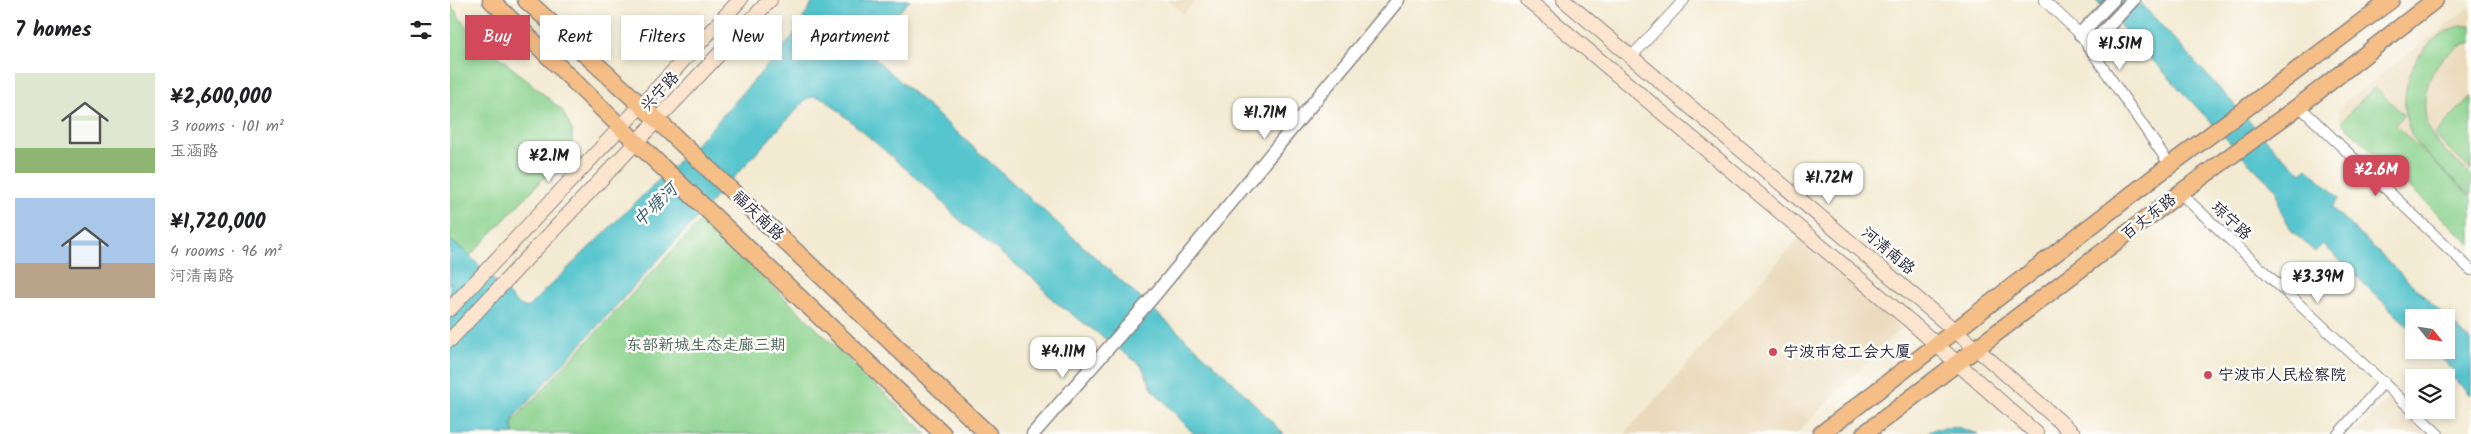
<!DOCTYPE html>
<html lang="en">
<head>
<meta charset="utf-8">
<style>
	body { margin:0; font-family:Kalam,"LXGW WenKai TC",sans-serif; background:#f6f6f6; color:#202124; height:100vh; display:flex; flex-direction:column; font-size:19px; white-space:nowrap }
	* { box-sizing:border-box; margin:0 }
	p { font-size:16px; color:#757577 }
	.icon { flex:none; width:28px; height:28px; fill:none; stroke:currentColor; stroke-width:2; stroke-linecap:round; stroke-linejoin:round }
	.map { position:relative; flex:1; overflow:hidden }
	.side { display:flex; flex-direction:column; background:#fff; width:450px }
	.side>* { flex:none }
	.guide { position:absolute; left:15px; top:15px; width:475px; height:45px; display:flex; gap:10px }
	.needle { width:32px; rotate:120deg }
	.tools { position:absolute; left:1955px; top:309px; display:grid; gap:10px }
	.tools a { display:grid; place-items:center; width:50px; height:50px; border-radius:0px; background:#fff; box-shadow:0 2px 8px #0003; font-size:25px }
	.price { position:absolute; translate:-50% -42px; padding:0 11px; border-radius:10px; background:#fff; color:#222; font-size:16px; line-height:32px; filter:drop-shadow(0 1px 2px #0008) }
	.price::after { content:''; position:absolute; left:50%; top:30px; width:15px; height:11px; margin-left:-8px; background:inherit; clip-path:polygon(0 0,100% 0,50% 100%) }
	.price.on { background:#d1495b; color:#fff }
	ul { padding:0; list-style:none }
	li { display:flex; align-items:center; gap:15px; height:125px; padding:0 15px }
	li span { display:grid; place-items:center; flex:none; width:140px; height:100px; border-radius:0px; color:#555 }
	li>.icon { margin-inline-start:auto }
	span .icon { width:60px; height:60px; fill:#fffc; stroke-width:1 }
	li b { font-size:21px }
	h2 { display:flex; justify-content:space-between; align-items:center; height:60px; padding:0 15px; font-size:21px }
	.pill { padding:0 18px; border-radius:0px; background:#fff; box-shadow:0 2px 8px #0003; font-size:18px; line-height:45px }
	.pill.on { background:#d1495b; color:#fff }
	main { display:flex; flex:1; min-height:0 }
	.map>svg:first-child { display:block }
	.built { fill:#ead9ba }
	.green { fill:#8ad28d; stroke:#567a64 }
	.water { fill:#57c5cd; stroke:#3c7484 }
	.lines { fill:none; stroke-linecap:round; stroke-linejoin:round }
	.minor-casing { stroke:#8a8686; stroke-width:12 }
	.tertiary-casing { stroke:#8a8686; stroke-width:15 }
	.secondary-casing { stroke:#8a8686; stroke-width:16 }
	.primary-casing { stroke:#8a8686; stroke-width:19 }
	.minor { stroke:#fff; stroke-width:10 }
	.tertiary { stroke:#fff; stroke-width:12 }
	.secondary { stroke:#fbe5cf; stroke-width:14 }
	.primary { stroke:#f6be87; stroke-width:16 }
	.poi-dot { fill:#d1495b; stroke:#fdfcf7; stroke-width:2 }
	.labels { text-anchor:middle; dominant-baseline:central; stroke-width:5; stroke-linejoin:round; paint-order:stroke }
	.street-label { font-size:16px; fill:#22223b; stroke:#fdfcf7 }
	.park-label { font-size:16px; fill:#466058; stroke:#fdfcf7 }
	.poi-label { font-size:16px; fill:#22223b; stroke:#fdfcf7; text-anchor:start }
	.water-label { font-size:18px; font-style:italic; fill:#355b6e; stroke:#fdfcf7 }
</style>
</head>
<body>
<main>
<section class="side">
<h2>7 homes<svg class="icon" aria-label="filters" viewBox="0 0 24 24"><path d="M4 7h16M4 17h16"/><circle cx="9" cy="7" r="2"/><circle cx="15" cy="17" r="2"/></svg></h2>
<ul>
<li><span style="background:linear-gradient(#dfe7d0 75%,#8fb573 0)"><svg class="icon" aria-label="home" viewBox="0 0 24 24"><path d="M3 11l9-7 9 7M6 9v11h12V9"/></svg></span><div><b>¥2,600,000</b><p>3 rooms · 101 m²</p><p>玉涵路</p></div></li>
<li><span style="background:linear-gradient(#a9c7e8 65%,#b9a48a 0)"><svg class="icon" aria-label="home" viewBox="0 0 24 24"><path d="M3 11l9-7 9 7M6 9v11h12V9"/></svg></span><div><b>¥1,720,000</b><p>4 rooms · 96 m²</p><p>河清南路</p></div></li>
</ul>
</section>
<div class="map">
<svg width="2021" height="434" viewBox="0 0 2021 434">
	<rect width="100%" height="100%" fill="#fdfcf7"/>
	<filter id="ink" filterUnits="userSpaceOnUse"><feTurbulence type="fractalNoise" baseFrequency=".02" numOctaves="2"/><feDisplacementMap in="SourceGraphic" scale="10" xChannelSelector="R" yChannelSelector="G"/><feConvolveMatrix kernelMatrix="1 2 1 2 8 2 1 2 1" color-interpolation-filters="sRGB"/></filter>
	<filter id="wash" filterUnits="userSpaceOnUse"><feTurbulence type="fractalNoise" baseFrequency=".0096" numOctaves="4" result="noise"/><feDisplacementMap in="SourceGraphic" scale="20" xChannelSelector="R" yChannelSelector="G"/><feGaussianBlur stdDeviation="1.12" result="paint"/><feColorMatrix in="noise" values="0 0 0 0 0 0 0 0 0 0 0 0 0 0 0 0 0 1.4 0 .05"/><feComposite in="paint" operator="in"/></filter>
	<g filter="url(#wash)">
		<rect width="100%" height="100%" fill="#f3ead2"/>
		<!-- built -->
		<g class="built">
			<path d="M717,0H745L734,14Z"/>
			<path d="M2021,6V245L1891,122L1889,111L1894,103Z"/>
			<path d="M1349,238L1451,328L1346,434H1175Z"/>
			<path d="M1939,399L1976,434H1905Z"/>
		</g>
		<!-- green -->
		<g class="green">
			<path d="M0,4L20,32L112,110L122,130V148L0,277Z"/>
			<path d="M2021,25V43C1982,50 1964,100 1981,133C1989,149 2008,162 2021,175V195C2005,180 1971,153 1962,135C1944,98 1962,47 1999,30C2006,26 2013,26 2021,25Z"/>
			<path d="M1924,87L1954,115L1945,125L2021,197V245L1891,122Z"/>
			<path d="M2021,96V170L1984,135Z"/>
			<path d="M252,219L477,434H51Z"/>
		</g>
		<!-- water -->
		<g class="water">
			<path d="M364,0H460L421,42L418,49L420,54L778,377L834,434H744L703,390L691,365L604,301L585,280L506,217L486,195L375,99L365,96L356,99L64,417L62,426L64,434H0V240L16,252L68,304L77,308L257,133L341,39Z"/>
			<path d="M1646,0H1688L1827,151L1852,173L1857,168L1889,198L1882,208L2021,341V396L2000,375L2003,370L1983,350H1996V318H1964V332L1873,244L1865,252L1842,231L1830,209L1827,190L1803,167Z"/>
			<path d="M1507,427L1528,434H1474L1485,429Z"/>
		</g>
	</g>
	<g filter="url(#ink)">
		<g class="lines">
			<defs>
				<g id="minor">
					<path d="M1594,0L1630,34L1720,165"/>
					<path d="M1181,57L1234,0"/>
					<path d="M1849,106L2021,270"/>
					<path d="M1730,193L1988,434"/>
					<path d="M1888,434L1934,382"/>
				</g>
				<g id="tertiary">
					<path d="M1630,34L1663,0"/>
					<path d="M1639,47L1683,0"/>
					<path d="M583,434L703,297L948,0"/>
				</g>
				<g id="secondary">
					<path d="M1078,0L1461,322L1587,434"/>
					<path d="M1114,0L1542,362L1624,434"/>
					<path d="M0,309L290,0"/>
					<path d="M0,340L320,0"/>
				</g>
				<g id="primary">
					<path d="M41,0L187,143L493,434"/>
					<path d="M76,0L207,120L538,434"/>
					<path d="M1371,434L1720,165L1941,0"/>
					<path d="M1414,434L1730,193L1849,106L1985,0"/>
				</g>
			</defs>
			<!-- minor casing -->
			<use href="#minor" class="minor-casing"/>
			<!-- tertiary casing -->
			<use href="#tertiary" class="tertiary-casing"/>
			<!-- secondary casing -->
			<use href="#secondary" class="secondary-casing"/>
			<!-- primary casing -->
			<use href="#primary" class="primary-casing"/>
			<!-- minor -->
			<use href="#minor" class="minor"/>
			<!-- tertiary -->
			<use href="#tertiary" class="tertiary"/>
			<!-- secondary -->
			<use href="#secondary" class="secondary"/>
			<!-- primary -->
			<use href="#primary" class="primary"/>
		</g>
	</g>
	<!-- markers -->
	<g class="poi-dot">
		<circle cx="1323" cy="352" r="5"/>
		<circle cx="1758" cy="375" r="5"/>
	</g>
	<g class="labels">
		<!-- street labels -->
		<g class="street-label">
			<text transform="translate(210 92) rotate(-47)">兴宁路</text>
			<text transform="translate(308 216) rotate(44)">福庆南路</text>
			<text transform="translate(1699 217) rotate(-38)">百丈东路</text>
			<text transform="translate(1781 221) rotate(43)">琼宁路</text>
			<text transform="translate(1438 251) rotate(40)">河清南路</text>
		</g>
		<!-- park labels -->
		<g class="park-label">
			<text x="256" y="345">东部新城生态走廊三期</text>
		</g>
		<!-- poi labels -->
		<g class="poi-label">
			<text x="1333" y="352">宁波市总工会大厦</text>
			<text x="1768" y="375">宁波市人民检察院</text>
		</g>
		<!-- water labels -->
		<g class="water-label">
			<text transform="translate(206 206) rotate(-44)">中塘河</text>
		</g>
	</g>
</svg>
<div class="tools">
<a><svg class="needle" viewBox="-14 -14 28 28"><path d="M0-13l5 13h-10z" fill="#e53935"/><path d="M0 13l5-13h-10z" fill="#757577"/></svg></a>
<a><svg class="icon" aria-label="layers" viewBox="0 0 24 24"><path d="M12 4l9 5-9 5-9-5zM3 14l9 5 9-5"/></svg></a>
</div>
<b class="price" style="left:1670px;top:71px">¥1.51M</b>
<b class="price" style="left:815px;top:140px">¥1.71M</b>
<b class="price" style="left:99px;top:183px">¥2.1M</b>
<b class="price on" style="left:1926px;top:197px">¥2.6M</b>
<b class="price" style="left:1379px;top:205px">¥1.72M</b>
<b class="price" style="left:1868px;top:304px">¥3.39M</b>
<b class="price" style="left:613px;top:379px">¥4.11M</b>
<div class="guide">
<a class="pill on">Buy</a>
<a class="pill">Rent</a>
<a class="pill">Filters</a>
<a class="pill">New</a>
<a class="pill">Apartment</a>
</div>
</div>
</main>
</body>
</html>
